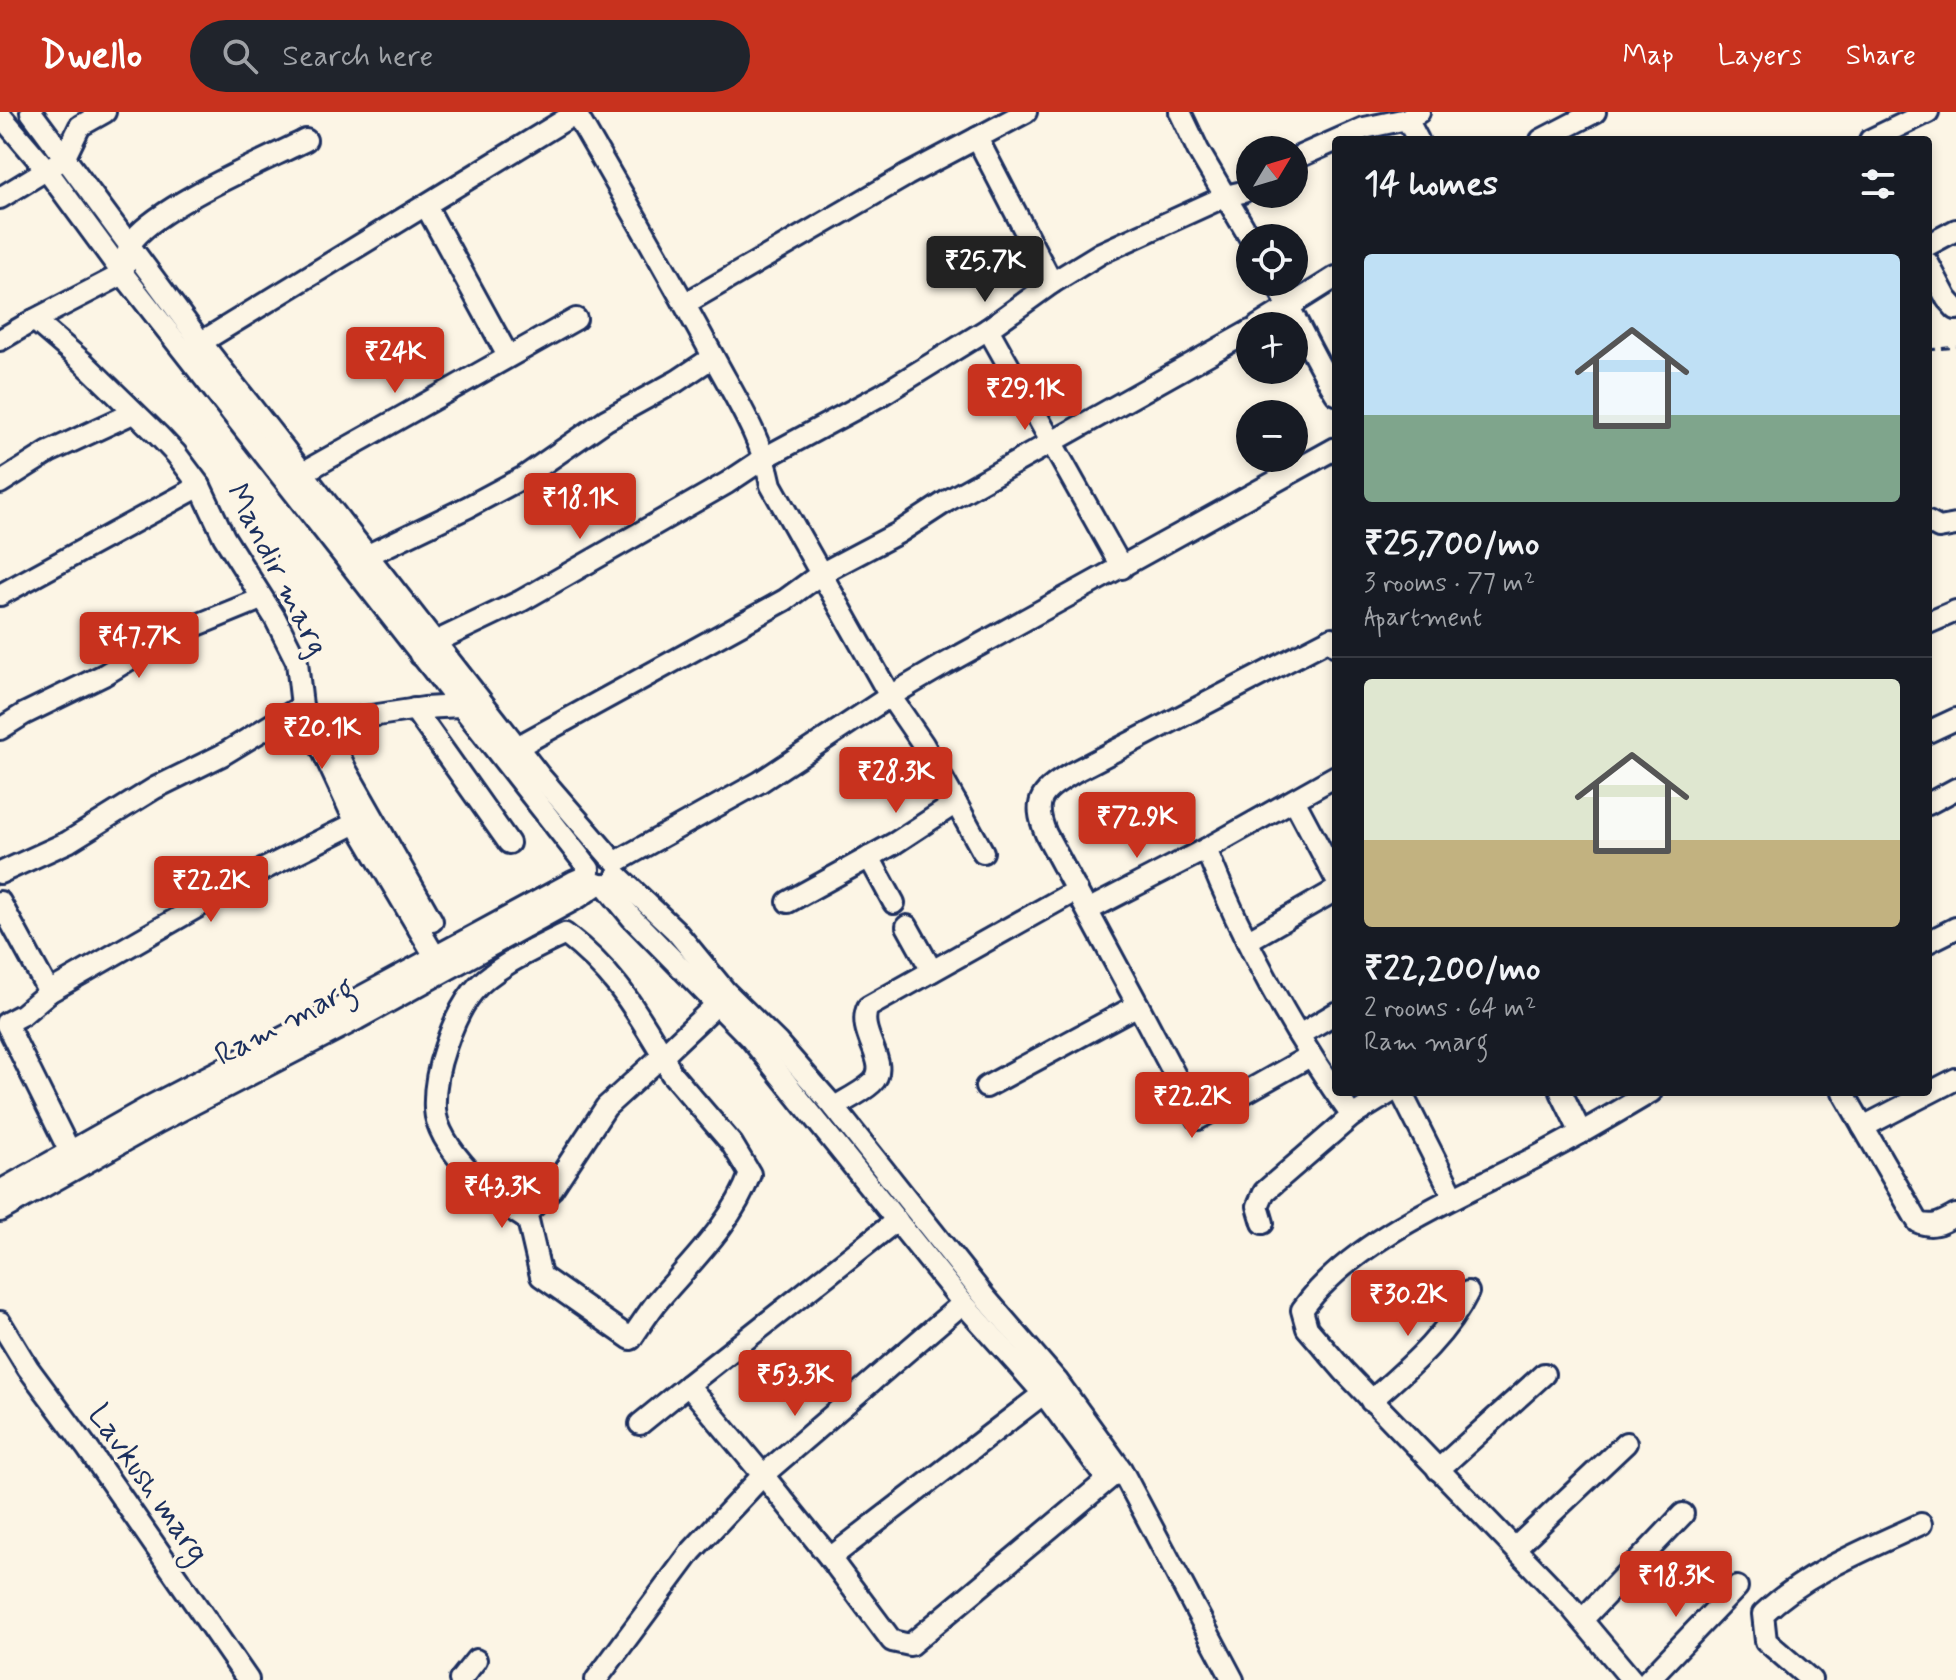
<!DOCTYPE html>
<html lang="en">
<head>
<meta charset="utf-8">
<style>
	body { margin:0; font-family:Mynerve,sans-serif; background:#20242c; color:#f1f3f6; height:100vh; display:flex; flex-direction:column; font-size:30px; white-space:nowrap }
	* { box-sizing:border-box; margin:0 }
	p { font-size:26px; color:#9ea1a6 }
	.icon { flex:none; width:44px; height:44px; fill:none; stroke:currentColor; stroke-width:2; stroke-linecap:round; stroke-linejoin:round }
	.map { position:relative; flex:1; overflow:hidden }
	.panel { position:absolute; left:1332px; top:24px; width:600px; height:960px; display:flex; flex-direction:column; background:#171b24; border-radius:8px; box-shadow:0 4px 12px #0003 }
	.panel>* { flex:none }
	.needle { width:52px; rotate:52deg }
	.controls { position:absolute; left:1236px; top:24px; display:grid; gap:16px }
	.controls a { display:grid; place-items:center; width:72px; height:72px; border-radius:50%; background:#171b24; box-shadow:0 4px 12px #0003; font-size:40px }
	.price { position:absolute; translate:-50% -68px; padding:0 18px; border-radius:8px; background:#c8321e; color:#fff; font-size:26px; line-height:52px; filter:drop-shadow(0 2px 4px #0008) }
	.price::after { content:''; position:absolute; left:50%; top:48px; width:24px; height:18px; margin-left:-12px; background:inherit; clip-path:polygon(0 0,100% 0,50% 100%) }
	.price.current { background:#222; color:#fff }
	ul { padding:0; list-style:none }
	li { display:grid; align-content:center; gap:16px; height:424px; padding:0 32px }
	li+li { border-top:2px solid #363941 }
	li span { display:grid; place-items:center; height:248px; border-radius:8px; color:#555 }
	li>.icon { margin-inline-start:auto }
	span .icon { width:144px; height:144px; fill:#fffc; stroke-width:1 }
	li b { font-size:34px }
	h2 { display:flex; justify-content:space-between; align-items:center; height:96px; padding:0 32px; font-size:34px }
	header { display:flex; align-items:center; gap:48px; box-sizing:border-box; height:112px; padding:0 40px; background:#c8321e; color:#fff }
	header strong { font-size:38px }
	nav { display:flex; gap:44px; margin-inline-start:auto; font-size:28px }
	.search { width:560px; height:72px; background:#20242c; display:flex; align-items:center; gap:20px; box-sizing:border-box; padding:0 28px; border-radius:44px; color:#9ea1a6; font-size:30px }
	.map>svg:first-child { display:block }
	.lines { fill:none; stroke-linecap:round; stroke-linejoin:round }
	.minor-casing { stroke:#1b2f5e; stroke-width:26 }
	.path { stroke:#1b2f5e; stroke-width:3; stroke-dasharray:8 6; stroke-linecap:butt }
	.minor { stroke:#fcf5e5; stroke-width:20 }
	.labels { text-anchor:middle; dominant-baseline:central; stroke-width:7; stroke-linejoin:round; paint-order:stroke }
	.street-label { font-size:32px; fill:#1b2f5e; stroke:#fcf5e5 }
</style>
</head>
<body>
<header>
<strong>Dwello</strong>
<div class="search"><svg class="icon" aria-label="search" viewBox="0 0 24 24"><circle cx="10" cy="10" r="6"/><path d="M15 15l6 6"/></svg>Search here</div>
<nav><a>Map</a><a>Layers</a><a>Share</a></nav>
</header>
<div class="map">
<svg width="1956" height="1568" viewBox="0 0 1956 1568">
	<rect width="100%" height="100%" fill="#fcf5e5"/>
	<filter id="ink" filterUnits="userSpaceOnUse"><feTurbulence type="fractalNoise" baseFrequency=".0125" numOctaves="2"/><feDisplacementMap in="SourceGraphic" scale="16" xChannelSelector="R" yChannelSelector="G"/><feConvolveMatrix kernelMatrix="1 2 1 2 8 2 1 2 1" color-interpolation-filters="sRGB"/></filter>
	<g filter="url(#ink)">
		<g class="lines">
			<defs>
				<g id="minor">
					<path d="M31,0L200,229L539,663L610,745"/>
					<path d="M575,0C622,81 669,163 714,246C736,287 762,327 771,373L890,584L923,632L956,691L895,731L788,790"/>
					<path d="M1180,0L1198,38L1250,126"/>
					<path d="M0,3L46,57L123,162L589,757"/>
					<path d="M1407,7L1418,28"/>
					<path d="M977,26L1052,171"/>
					<path d="M1541,28L1595,0"/>
					<path d="M1870,28L1928,0"/>
					<path d="M1294,47L1364,16L1407,7L1419,0"/>
					<path d="M0,86L64,47L80,14L105,0"/>
					<path d="M426,94L508,244"/>
					<path d="M1928,133L1956,118"/>
					<path d="M1928,151L1947,187L1956,197"/>
					<path d="M1275,170C1297,207 1313,245 1336,282"/>
					<path d="M686,191L907,63L1026,0"/>
					<path d="M34,208L123,162C126,150 126,137 134,127C163,92 262,50 306,28"/>
					<path d="M1258,214L1336,165"/>
					<path d="M988,217L1122,456"/>
					<path d="M0,228L34,208L83,250L158,323L176,342L200,374L224,425L275,506L297,550L302,594L356,711L443,858"/>
					<path d="M190,237L576,1"/>
					<path d="M304,360L576,207"/>
					<path d="M0,371L49,340L133,301"/>
					<path d="M1928,410L1939,416L1956,413"/>
					<path d="M358,451L368,443L468,395L524,365L606,308L677,269L713,245"/>
					<path d="M0,483L200,374"/>
					<path d="M1928,511L1956,499"/>
					<path d="M420,543L435,530L521,489L727,371L766,345L881,283L988,217L1052,171L1101,141L1226,84L1243,80L1250,75"/>
					<path d="M414,597L509,731"/>
					<path d="M0,617L24,602L104,563L163,527L261,487"/>
					<path d="M1928,620L1956,607"/>
					<path d="M511,646L517,635L785,488L822,461L898,421L947,389L1250,219"/>
					<path d="M1336,664L1206,737C1242,828 1294,924 1352,1004"/>
					<path d="M1294,688L1336,767"/>
					<path d="M956,691L983,740"/>
					<path d="M1928,692L1956,677"/>
					<path d="M869,745L894,791"/>
					<path d="M616,750L760,670L890,584L945,552L1336,336"/>
					<path d="M0,761L68,730L155,676L222,643L302,594"/>
					<path d="M617,763L675,818L726,880L778,931L834,995L983,1183L1058,1270L1121,1357L1233,1568"/>
					<path d="M605,773L632,806L751,927L963,1191L1043,1281L1107,1367"/>
					<path d="M0,790L49,880L23,902L6,911L70,1040"/>
					<path d="M1088,798L1206,737"/>
					<path d="M432,809L346,658L324,611L424,596L460,594"/>
					<path d="M907,814L932,859"/>
					<path d="M1247,829L1336,778"/>
					<path d="M1928,830L1956,816"/>
					<path d="M49,880L262,758L356,711"/>
					<path d="M1138,893L1198,1007L1310,944"/>
					<path d="M1299,923L1336,901"/>
					<path d="M986,975L1138,893L1046,722C1031,686 1043,679 1074,660L1332,526L1336,534"/>
					<path d="M1401,980L1454,1085"/>
					<path d="M1561,980L1581,1021"/>
					<path d="M1843,980L1918,1110C1933,1117 1943,1110 1956,1103"/>
					<path d="M834,995C846,988 861,981 872,971C893,952 855,921 868,895L1077,778"/>
					<path d="M1863,1015L1956,967"/>
					<path d="M0,1079L149,995L348,892L573,770L589,763"/>
					<path d="M0,1099L158,1010L357,907L579,785L598,772"/>
					<path d="M523,1105L552,1077L606,995L663,943L671,961L732,1032L750,1062C733,1111 689,1152 656,1191C647,1203 639,1215 631,1227L541,1164L528,1108C496,1089 437,1036 435,997C434,976 438,956 445,936C451,918 459,897 472,881C491,856 537,836 565,822C614,860 632,892 663,943L717,892"/>
					<path d="M1263,1111L1258,1094L1264,1080L1352,1004L1391,980"/>
					<path d="M0,1210L28,1256L88,1337L248,1568"/>
					<path d="M1052,1275L830,1446L892,1529L910,1533L1117,1360"/>
					<path d="M1371,1289C1408,1256 1446,1225 1468,1180"/>
					<path d="M640,1312L688,1273"/>
					<path d="M1438,1358L1544,1262"/>
					<path d="M1515,1436L1626,1331"/>
					<path d="M830,1446L763,1363L963,1191"/>
					<path d="M1582,1508L1683,1402"/>
					<path d="M460,1568L476,1548"/>
					<path d="M596,1568L691,1440L763,1363L688,1273L897,1108"/>
					<path d="M1632,1568L1570,1494L1344,1259L1307,1216L1302,1198C1347,1133 1449,1088 1518,1054C1564,1032 1607,1006 1651,980"/>
					<path d="M1648,1568L1737,1475"/>
					<path d="M1811,1568L1766,1529L1763,1502C1807,1460 1866,1438 1921,1412"/>
				</g>
			</defs>
			<!-- minor casing -->
			<use href="#minor" class="minor-casing"/>
			<!-- path -->
			<path class="path" d="M1928,238L1956,235"/>
			<!-- minor -->
			<use href="#minor" class="minor"/>
		</g>
	</g>
	<g class="labels">
		<!-- street labels -->
		<g class="street-label">
			<text transform="translate(277 458) rotate(63)">Mandir marg</text>
			<text transform="translate(285 910) rotate(-28)">Ram marg</text>
			<text transform="translate(148 1372) rotate(55)">Lavkush marg</text>
		</g>
	</g>
</svg>
<div class="controls">
<a><svg class="needle" viewBox="-14 -14 28 28"><path d="M0-13l5 13h-10z" fill="#e53935"/><path d="M0 13l5-13h-10z" fill="#9ea1a6"/></svg></a>
<a><svg class="icon" aria-label="locate" viewBox="0 0 24 24"><circle cx="12" cy="12" r="6"/><path d="M12 2v4M12 18v4M2 12h4M18 12h4"/></svg></a>
<a>+</a>
<a>−</a>
</div>
<b class="price current" style="left:985px;top:192px">₹25.7K</b>
<b class="price" style="left:395px;top:283px">₹24K</b>
<b class="price" style="left:1025px;top:320px">₹29.1K</b>
<b class="price" style="left:580px;top:429px">₹18.1K</b>
<b class="price" style="left:139px;top:568px">₹47.7K</b>
<b class="price" style="left:322px;top:659px">₹20.1K</b>
<b class="price" style="left:896px;top:703px">₹28.3K</b>
<b class="price" style="left:1137px;top:748px">₹72.9K</b>
<b class="price" style="left:211px;top:812px">₹22.2K</b>
<b class="price" style="left:1192px;top:1028px">₹22.2K</b>
<b class="price" style="left:502px;top:1118px">₹43.3K</b>
<b class="price" style="left:1408px;top:1226px">₹30.2K</b>
<b class="price" style="left:795px;top:1306px">₹53.3K</b>
<b class="price" style="left:1676px;top:1507px">₹18.3K</b>
<section class="panel">
<h2>14 homes<svg class="icon" aria-label="filters" viewBox="0 0 24 24"><path d="M4 7h16M4 17h16"/><circle cx="9" cy="7" r="2"/><circle cx="15" cy="17" r="2"/></svg></h2>
<ul>
<li><span style="background:linear-gradient(#bfe0f5 65%,#7fa58c 0)"><svg class="icon" aria-label="home" viewBox="0 0 24 24"><path d="M3 11l9-7 9 7M6 9v11h12V9"/></svg></span><div><b>₹25,700/mo</b><p>3 rooms · 77 m²</p><p>Apartment</p></div></li>
<li><span style="background:linear-gradient(#dfe7d0 65%,#c2b280 0)"><svg class="icon" aria-label="home" viewBox="0 0 24 24"><path d="M3 11l9-7 9 7M6 9v11h12V9"/></svg></span><div><b>₹22,200/mo</b><p>2 rooms · 64 m²</p><p>Ram marg</p></div></li>
</ul>
</section>
</div>
</body>
</html>
